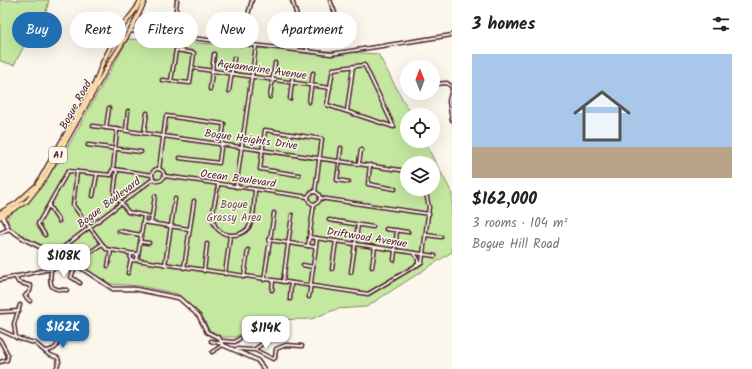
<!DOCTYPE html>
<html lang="en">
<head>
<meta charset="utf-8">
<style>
	body { margin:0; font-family:Kalam,sans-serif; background:#f6f6f6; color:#222; height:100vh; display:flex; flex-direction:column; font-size:15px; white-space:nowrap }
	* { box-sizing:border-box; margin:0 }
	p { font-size:13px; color:#767676 }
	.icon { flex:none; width:22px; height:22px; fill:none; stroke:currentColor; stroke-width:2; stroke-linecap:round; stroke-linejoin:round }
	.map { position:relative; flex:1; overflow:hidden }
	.drawer { display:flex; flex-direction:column; background:#fff; width:300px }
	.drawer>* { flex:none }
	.guide { position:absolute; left:12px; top:12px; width:380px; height:36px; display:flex; gap:8px }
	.needle { width:26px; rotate:359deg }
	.tools { position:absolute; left:400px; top:60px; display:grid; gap:8px }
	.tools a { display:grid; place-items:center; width:40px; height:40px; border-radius:50%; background:#fff; box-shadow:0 4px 16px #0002; font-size:20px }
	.price { position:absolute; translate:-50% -34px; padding:0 9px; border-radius:8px; background:#fff; color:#222; font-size:13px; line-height:26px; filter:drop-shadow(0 1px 2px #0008) }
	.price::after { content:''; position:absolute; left:50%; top:24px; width:12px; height:9px; margin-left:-6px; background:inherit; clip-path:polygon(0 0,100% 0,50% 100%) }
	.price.selected { background:#1f6fb2; color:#fff }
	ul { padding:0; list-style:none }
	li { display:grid; align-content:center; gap:8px; height:212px; padding:0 20px }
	li span { display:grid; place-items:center; height:124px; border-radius:0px; color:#555 }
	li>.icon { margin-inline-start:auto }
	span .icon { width:72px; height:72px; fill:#fffc; stroke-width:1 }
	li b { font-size:17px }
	h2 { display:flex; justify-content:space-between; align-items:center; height:48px; padding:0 20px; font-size:17px }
	.tag { padding:0 14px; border-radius:18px; background:#fff; box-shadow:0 4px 16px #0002; font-size:14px; line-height:36px }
	.tag.selected { background:#1f6fb2; color:#fff }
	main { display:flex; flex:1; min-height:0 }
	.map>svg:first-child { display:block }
	.green { fill:#c5e8a1; stroke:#888466; fill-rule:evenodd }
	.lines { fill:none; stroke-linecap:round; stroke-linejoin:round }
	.street-casing { stroke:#4a1f2b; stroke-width:5 }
	.secondary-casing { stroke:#4a1f2b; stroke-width:5.5 }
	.primary-casing { stroke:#4a1f2b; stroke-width:6 }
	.street { stroke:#fbf7ec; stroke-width:2 }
	.secondary { stroke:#fbf7ec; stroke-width:2.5 }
	.primary { stroke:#fbddab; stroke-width:3.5 }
	.labels { text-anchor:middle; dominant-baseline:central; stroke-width:3; stroke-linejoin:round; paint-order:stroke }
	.shield { fill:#fbf7ec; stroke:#7f6065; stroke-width:1 }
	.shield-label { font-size:10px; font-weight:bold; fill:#4a1f2b }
	.street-label { font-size:11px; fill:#4a1f2b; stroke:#fbf7ec }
	.park-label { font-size:11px; fill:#695148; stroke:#fbf7ec }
</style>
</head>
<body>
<main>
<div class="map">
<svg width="452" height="369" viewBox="0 0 452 369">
	<rect width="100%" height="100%" fill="#fbf7ec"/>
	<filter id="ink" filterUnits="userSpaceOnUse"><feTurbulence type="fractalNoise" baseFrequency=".025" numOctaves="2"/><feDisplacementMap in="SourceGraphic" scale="8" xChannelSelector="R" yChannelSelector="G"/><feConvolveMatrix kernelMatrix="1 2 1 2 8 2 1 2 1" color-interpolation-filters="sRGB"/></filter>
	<g filter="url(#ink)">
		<!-- green -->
		<g class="green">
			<path d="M0,0H49L46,12L37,22L14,65L0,61Z"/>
			<path d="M128,39L378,54L411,115H407V141H424L452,193V252L366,307L337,309L311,319L268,320L235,337H223L209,330L203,317L178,294L140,286L111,284L11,230L7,219L60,161ZM407,163H433V189H407Z"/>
		</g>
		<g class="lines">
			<defs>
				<g id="street">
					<path d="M292,0L308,51"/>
					<path d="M301,28L334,18L335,13L330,0"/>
					<path d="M130,31L331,54L452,35"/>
					<path d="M173,36L177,0"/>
					<path d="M240,44L252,0"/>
					<path d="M176,50L194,53L190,83L171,81Z"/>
					<path d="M364,65L365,66L394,127L327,105L333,69Z"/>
					<path d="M193,68L330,88"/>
					<path d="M162,80L171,81"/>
					<path d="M435,84L447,83L452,87"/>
					<path d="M210,89L214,54"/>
					<path d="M452,89L449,101L452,120"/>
					<path d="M229,91L234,58"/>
					<path d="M270,97L275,63"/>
					<path d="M290,99L293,73"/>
					<path d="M309,102L313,73"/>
					<path d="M347,111L353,67"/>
					<path d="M93,126L407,171"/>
					<path d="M106,128L109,108"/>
					<path d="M126,130L128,111"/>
					<path d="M144,133L147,113"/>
					<path d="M88,145L141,152"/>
					<path d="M341,148L337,180L349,182"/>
					<path d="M359,163L361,150"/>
					<path d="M370,165L368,184L395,189"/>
					<circle cx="158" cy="175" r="6"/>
					<path d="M159,169L166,116L224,124L219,163L180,158"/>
					<path d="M113,170L117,129"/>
					<path d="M77,172L73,205L106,249L134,254"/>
					<path d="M111,175V172L114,169L152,175"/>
					<path d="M299,175L260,169L265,130L322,139L315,192"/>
					<path d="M116,176L114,193L128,212L152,217"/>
					<path d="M116,176L117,173L116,170"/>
					<path d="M165,176L308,197"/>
					<path d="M218,185C217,195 212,209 213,219C215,237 240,240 249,227C255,218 254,200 255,190"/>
					<path d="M236,187L256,46"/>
					<circle cx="314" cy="198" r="6"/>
					<path d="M93,196L97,174"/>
					<path d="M320,198L429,214"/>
					<path d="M49,206L59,221"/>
					<path d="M329,220L373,227"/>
					<path d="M143,222L189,229"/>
					<path d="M151,223L155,196"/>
					<path d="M386,229L408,232"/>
					<path d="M119,231L141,235"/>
					<path d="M0,233L9,229"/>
					<path d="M45,235L38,224L68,171L111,175"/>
					<path d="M426,235L441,237"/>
					<path d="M309,237L435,256"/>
					<path d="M269,240L315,247"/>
					<path d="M141,242L149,243"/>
					<path d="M308,246L314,204"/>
					<path d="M89,253L102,244"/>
					<path d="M414,253L418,259V265"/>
					<circle cx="134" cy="257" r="3.5"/>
					<path d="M138,256L144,216"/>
					<path d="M136,260L368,294L422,262L429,207L425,189"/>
					<path d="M394,260L397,230"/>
					<path d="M76,265L71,277L80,283"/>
					<path d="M165,265L175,199"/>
					<path d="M303,265L313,267"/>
					<path d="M108,266L111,250"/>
					<path d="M372,267L375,247"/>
					<path d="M184,268L194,201"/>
					<path d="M51,269C50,285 48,290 67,290"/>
					<path d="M332,269L336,241"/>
					<path d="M204,271L207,244"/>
					<path d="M351,272L358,225"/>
					<path d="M128,273L131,259"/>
					<path d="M225,274L230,236"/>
					<path d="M15,276L18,282L31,286L30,291L25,296L30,301"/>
					<path d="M244,277L248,250"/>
					<path d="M0,280L55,268L58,262L57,256L61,249L153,179"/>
					<path d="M264,280L274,213"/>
					<path d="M283,282L292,215"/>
					<path d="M272,290L273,281"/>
					<path d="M309,297L317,238"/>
					<path d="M290,299L291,283"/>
					<path d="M0,312L19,311"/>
					<path d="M0,330L20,339L35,343L48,354L58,358L59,362L56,369"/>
					<path d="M16,338L14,324L20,305"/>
					<path d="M0,340L8,355L7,360L0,362"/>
					<path d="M211,341L222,344"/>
					<path d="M222,341L235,342L240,338"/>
					<path d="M236,349L255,350L273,359L275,358L276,349L286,345L302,346"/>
					<path d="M255,349L262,344L266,338"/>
					<path d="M45,351C61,350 58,341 57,329L61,324"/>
					<path d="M212,352L223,345"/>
				</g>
				<path id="secondary" d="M1,214L9,229L26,240L78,266L113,289H135L179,298L199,316L207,332L219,338L223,345L257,360L264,369"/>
				<g id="primary">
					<path d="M0,213L17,203L37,185L95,83L103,62L119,31L136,9L141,0"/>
					<path d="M0,217L27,201L45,178L108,66L133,26L145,0"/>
				</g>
			</defs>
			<!-- street casing -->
			<use href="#street" class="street-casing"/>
			<!-- secondary casing -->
			<use href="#secondary" class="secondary-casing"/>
			<!-- primary casing -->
			<use href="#primary" class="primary-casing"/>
			<!-- street -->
			<use href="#street" class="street"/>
			<!-- secondary -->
			<use href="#secondary" class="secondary"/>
			<!-- primary -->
			<use href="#primary" class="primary"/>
		</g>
	</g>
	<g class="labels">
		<!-- shield labels -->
		<rect class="shield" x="49" y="147" width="18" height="16" rx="3"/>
		<g class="shield-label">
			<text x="58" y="155">A1</text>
		</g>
		<!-- street labels -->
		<g class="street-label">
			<text transform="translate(262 70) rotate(8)">Aquamarine Avenue</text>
			<text transform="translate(76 105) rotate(-61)">Bogue Road</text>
			<text transform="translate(251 140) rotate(8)">Bogue Heights Drive</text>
			<text transform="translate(238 179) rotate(8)">Ocean Boulevard</text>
			<text transform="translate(109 203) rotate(-37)">Bogue Boulevard</text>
			<text transform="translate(367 238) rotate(9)">Driftwood Avenue</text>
		</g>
		<!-- park labels -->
		<g class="park-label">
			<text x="234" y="205">Bogue<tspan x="234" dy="13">Grassy Area</tspan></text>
		</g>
	</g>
</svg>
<div class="tools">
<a><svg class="needle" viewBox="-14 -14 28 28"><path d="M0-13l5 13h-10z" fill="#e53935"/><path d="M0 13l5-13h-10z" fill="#767676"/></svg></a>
<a><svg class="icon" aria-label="locate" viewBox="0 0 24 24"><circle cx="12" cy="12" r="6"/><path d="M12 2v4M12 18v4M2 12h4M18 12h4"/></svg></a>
<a><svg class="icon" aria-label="layers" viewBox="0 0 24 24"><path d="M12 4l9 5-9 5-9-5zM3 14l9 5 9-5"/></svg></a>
</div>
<b class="price" style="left:64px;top:278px">$108K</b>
<b class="price selected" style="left:63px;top:349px">$162K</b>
<b class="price" style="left:266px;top:350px">$114K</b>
<div class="guide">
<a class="tag selected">Buy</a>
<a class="tag">Rent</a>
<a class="tag">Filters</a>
<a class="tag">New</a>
<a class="tag">Apartment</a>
</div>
</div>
<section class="drawer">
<h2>3 homes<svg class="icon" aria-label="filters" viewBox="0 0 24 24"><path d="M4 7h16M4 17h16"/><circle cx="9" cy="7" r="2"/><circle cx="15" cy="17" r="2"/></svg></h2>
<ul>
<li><span style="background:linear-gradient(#a9c7e8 75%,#b9a48a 0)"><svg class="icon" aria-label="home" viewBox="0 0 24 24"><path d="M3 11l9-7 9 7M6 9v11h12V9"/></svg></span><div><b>$162,000</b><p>3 rooms · 104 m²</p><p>Bogue Hill Road</p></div></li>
</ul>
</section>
</main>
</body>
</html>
